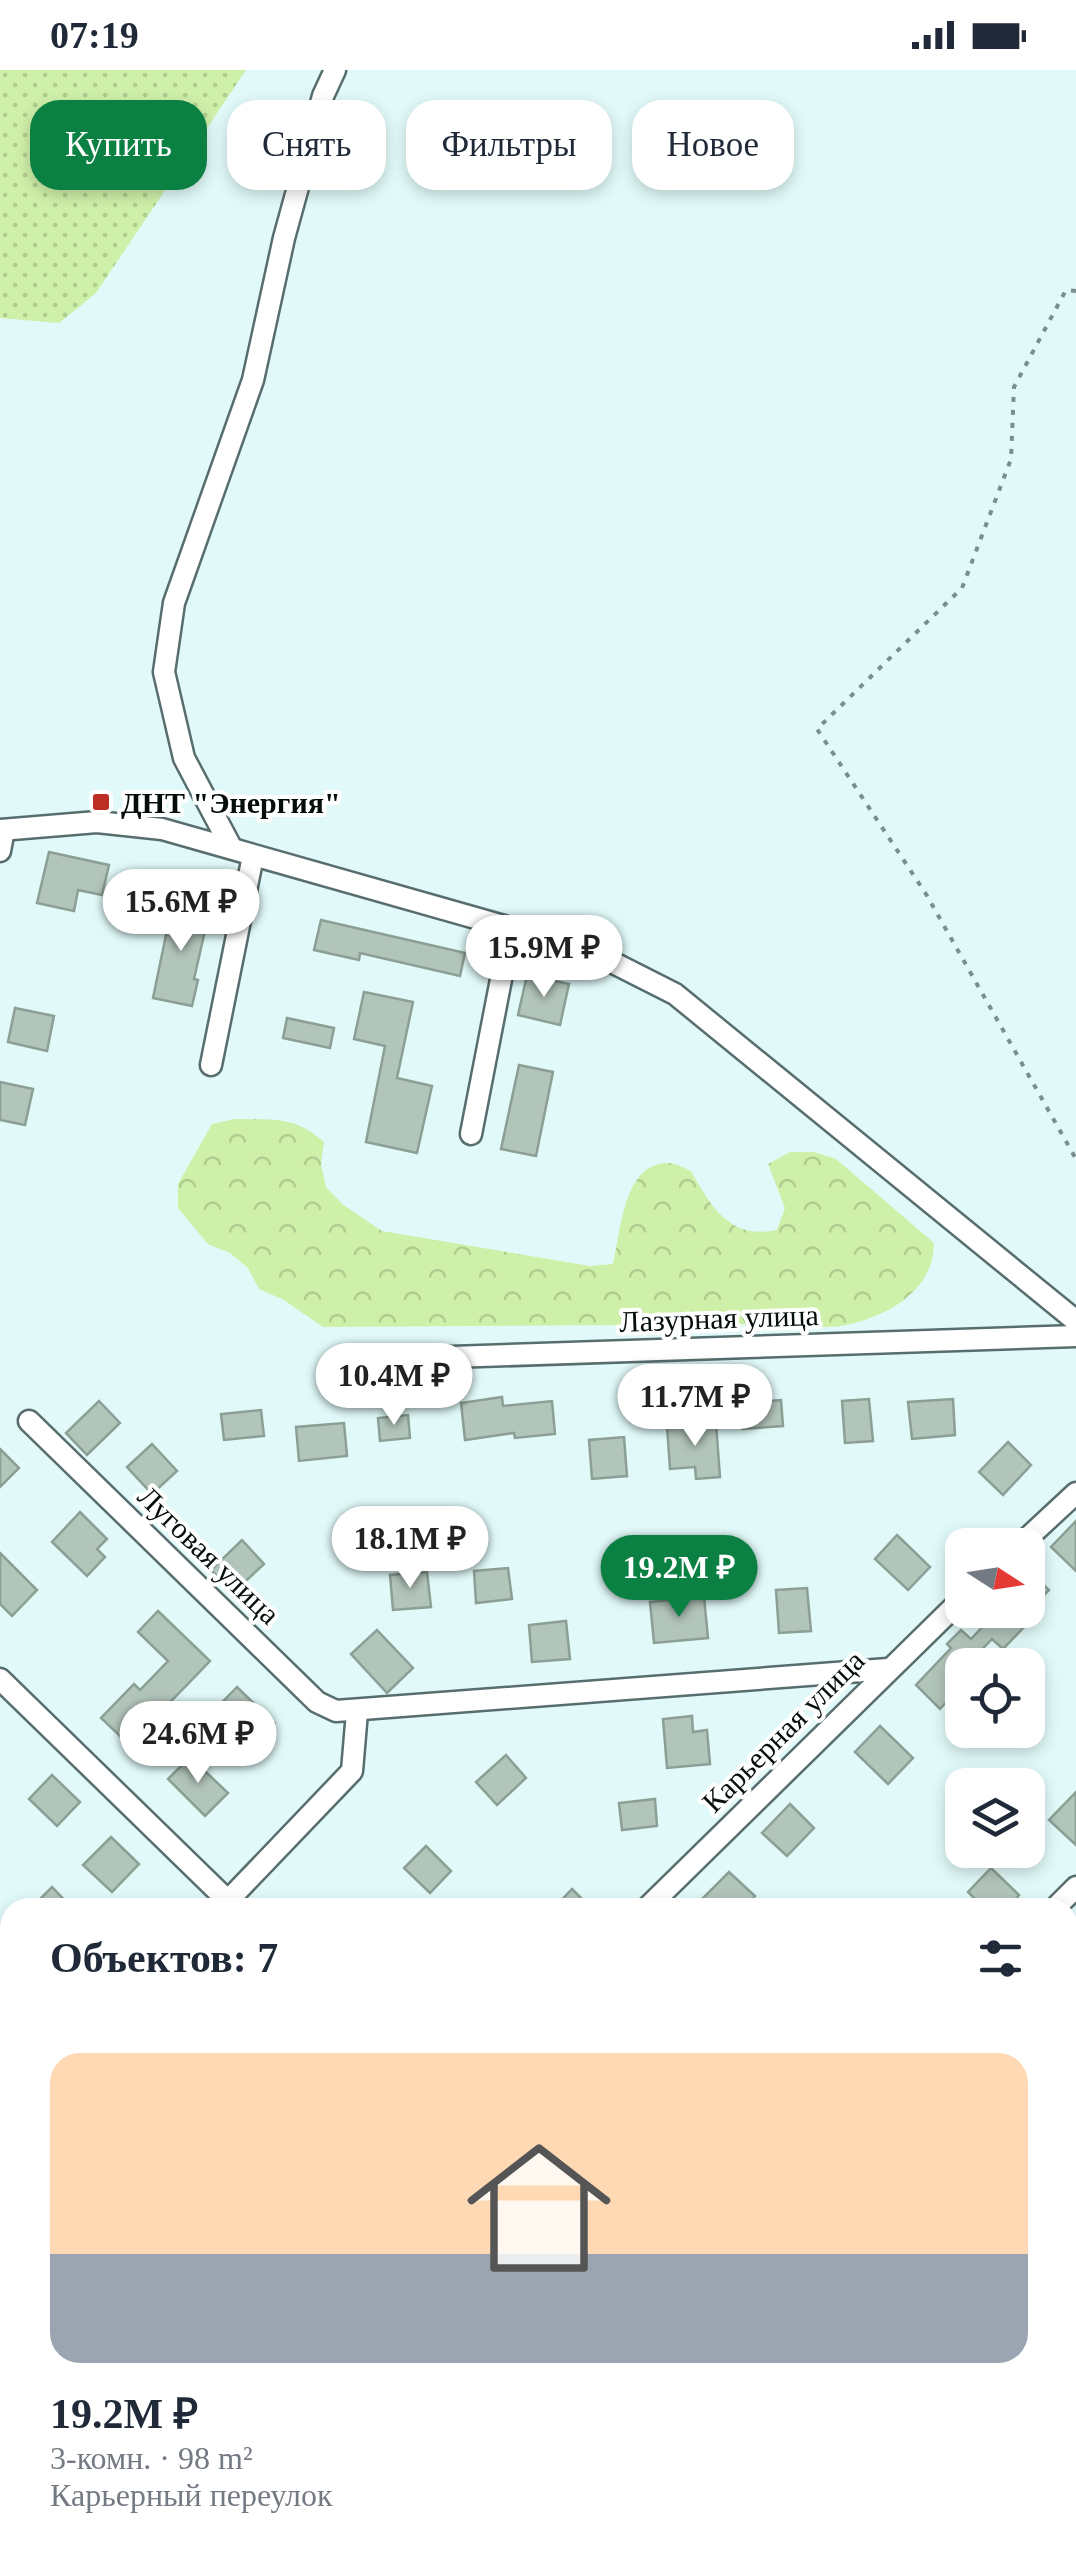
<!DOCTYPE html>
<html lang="ru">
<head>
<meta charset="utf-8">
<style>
	body { margin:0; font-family:"Times New Roman",serif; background:#f6f6f7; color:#1f2937; height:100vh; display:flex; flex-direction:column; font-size:38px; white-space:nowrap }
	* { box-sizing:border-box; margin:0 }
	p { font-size:32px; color:#747a83 }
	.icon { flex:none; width:55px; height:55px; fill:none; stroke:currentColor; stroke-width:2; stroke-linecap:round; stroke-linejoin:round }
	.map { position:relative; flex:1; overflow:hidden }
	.panel { position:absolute; left:0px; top:1828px; width:1078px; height:672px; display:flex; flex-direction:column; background:#fff; border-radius:30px 30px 0 0; box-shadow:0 5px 15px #0003 }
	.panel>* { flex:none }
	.hud { position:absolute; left:30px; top:30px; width:1018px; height:90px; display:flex; gap:20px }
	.needle { width:65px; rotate:102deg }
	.buttons { position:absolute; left:945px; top:1458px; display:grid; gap:20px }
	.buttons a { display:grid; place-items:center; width:100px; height:100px; border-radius:20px; background:#fff; box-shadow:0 5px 15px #0003; font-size:50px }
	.price { position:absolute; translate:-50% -85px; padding:0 22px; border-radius:35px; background:#fff; color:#222; font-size:32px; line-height:65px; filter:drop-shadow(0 2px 5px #0008) }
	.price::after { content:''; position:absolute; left:50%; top:60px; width:30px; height:22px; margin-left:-15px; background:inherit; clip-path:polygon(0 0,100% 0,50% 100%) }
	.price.current { background:#0b8043; color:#fff }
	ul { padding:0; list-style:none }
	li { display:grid; align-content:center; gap:20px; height:530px; padding:0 50px }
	li span { display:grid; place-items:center; height:310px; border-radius:30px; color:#555 }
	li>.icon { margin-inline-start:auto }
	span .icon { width:180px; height:180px; fill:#fffc; stroke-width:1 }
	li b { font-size:42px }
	h2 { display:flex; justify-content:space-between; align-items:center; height:120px; padding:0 50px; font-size:42px }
	.chip { padding:0 35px; border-radius:30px; background:#fff; box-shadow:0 5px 15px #0003; font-size:35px; line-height:90px }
	.chip.current { background:#0b8043; color:#fff }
	.status { display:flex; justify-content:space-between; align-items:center; height:70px; padding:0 50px; background:#fff; direction:ltr }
	.status svg { height:28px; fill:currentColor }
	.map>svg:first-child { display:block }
	.grass { fill:url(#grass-dots) }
	.forest { fill:url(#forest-crowns) }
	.building { fill:#b2c5bb; stroke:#8c9f95; stroke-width:2.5 }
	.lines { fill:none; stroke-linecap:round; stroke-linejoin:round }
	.street-casing { stroke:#586e6e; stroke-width:25 }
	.path { stroke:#7c8d8d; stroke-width:4; stroke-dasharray:5 8; stroke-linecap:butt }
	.street { stroke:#fff; stroke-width:20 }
	.poi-dot { fill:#bc2f24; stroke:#fff; stroke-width:4 }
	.labels { text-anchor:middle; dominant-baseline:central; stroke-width:8; stroke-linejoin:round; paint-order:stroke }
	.poi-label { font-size:30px; font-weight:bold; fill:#050d0d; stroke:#fff; text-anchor:start }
	.street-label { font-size:30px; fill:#050d0d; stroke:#fff }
</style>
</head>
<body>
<div class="status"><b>07:19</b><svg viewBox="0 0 49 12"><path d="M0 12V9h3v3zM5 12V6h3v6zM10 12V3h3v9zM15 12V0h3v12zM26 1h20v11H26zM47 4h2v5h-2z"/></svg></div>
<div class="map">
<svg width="1076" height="2499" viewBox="0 0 1076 2499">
	<defs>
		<pattern id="grass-dots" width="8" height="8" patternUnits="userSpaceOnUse" patternTransform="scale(2.5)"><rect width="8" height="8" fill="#cff0a9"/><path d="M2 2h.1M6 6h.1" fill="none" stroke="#b0cd90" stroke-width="1.8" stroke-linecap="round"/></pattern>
		<pattern id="forest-crowns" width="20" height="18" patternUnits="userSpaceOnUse" patternTransform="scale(2.5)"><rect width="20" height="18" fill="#cff0a9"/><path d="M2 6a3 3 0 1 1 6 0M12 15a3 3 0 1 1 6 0" fill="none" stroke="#b0cd90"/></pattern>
	</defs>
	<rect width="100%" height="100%" fill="#e1faf9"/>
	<!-- grass -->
	<path class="grass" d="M0,0H246L96,223L59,253L0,248Z"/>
	<!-- forest -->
	<path class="forest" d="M235,1049C273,1050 294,1045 324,1072L321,1094L326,1117L342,1134L382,1161L590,1196L613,1194C621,1162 623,1093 668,1093C675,1093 685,1098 691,1101C712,1138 730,1170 777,1160L785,1138L768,1094L790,1082H814L836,1089L934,1173C934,1222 885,1248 841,1256C826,1259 809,1255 793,1254L323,1257L284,1230L259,1219L248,1198L230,1183L208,1174L178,1138V1114L212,1054Z"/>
	<!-- building -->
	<g class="building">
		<path d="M49,782L109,795L102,825L78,820L74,841L37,833Z"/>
		<path d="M173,831L210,839L194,909L198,910L192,936L153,928Z"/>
		<path d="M321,850L465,883L460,906L360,883L359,890L314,880Z"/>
		<path d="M527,905L569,914L560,955L518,945Z"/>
		<path d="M364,922L413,932L397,1008L432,1016L417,1083L366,1072L385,976L354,969Z"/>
		<path d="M15,938L54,946L47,981L8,972Z"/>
		<path d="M287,948L334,958L330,978L283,968Z"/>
		<path d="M519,995L553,1002L536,1086L501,1079Z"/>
		<path d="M0,1012L33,1019L25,1055L0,1050Z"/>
		<path d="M502,1327L503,1336L552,1331L555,1364L515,1368L514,1363L465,1370L461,1333Z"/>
		<path d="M869,1329L873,1371L845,1373L842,1331Z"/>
		<path d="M953,1329L955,1365L912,1369L908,1332Z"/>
		<path d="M781,1330L783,1356L742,1359L741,1333Z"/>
		<path d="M99,1331L120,1353L87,1385L66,1363Z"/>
		<path d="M261,1340L264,1366L224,1370L221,1344Z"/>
		<path d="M408,1345L410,1368L380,1371L378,1348Z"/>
		<path d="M344,1353L347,1386L299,1391L296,1357Z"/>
		<path d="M716,1353L720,1407L696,1409L695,1397L670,1399L667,1356Z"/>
		<path d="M624,1367L627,1406L592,1409L589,1370Z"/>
		<path d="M1008,1372L1031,1395L1003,1425L979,1402Z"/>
		<path d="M152,1374L177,1401L152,1424L127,1397Z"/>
		<path d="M0,1379L19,1398L0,1417Z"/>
		<path d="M80,1442L107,1469L97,1479L105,1487L87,1506L52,1472Z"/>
		<path d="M1076,1451V1501L1051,1477Z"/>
		<path d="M897,1465L930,1497L908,1520L875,1489Z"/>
		<path d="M242,1470L264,1494L233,1523L211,1500Z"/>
		<path d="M0,1483L37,1520L12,1546L0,1534Z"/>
		<path d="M508,1498L512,1529L476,1533L474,1501Z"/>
		<path d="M1028,1500L1049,1520L1020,1549L1026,1555L1003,1579L992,1569L967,1595H962V1615L940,1639L916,1615L951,1578L947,1574L961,1560L971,1569L998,1540H1028Z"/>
		<path d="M427,1502L431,1537L393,1540L390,1505Z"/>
		<path d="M807,1518L811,1561L779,1563L776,1520Z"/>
		<path d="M704,1527L708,1568L654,1573L650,1532Z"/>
		<path d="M158,1541L210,1591L155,1648L164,1657L138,1683L101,1648L134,1614L140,1620L168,1591L138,1562Z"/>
		<path d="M566,1551L570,1589L532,1592L529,1555Z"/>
		<path d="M377,1560L413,1598L387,1623L351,1584Z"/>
		<path d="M237,1617L274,1653L240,1688L203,1652Z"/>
		<path d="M692,1646L693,1662L707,1660L710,1694L667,1698L663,1649Z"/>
		<path d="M880,1656L913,1688L888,1714L855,1682Z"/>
		<path d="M506,1685L526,1708L497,1735L476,1712Z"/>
		<path d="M190,1687L228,1723L205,1746L168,1709Z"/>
		<path d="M52,1705L80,1732L57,1756L29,1729Z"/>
		<path d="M1076,1722V1775L1049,1750Z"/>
		<path d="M655,1729L657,1756L622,1760L619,1733Z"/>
		<path d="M790,1734L814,1758L787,1786L762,1763Z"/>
		<path d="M111,1767L139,1794L112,1822L83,1795Z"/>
		<path d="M426,1776L451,1801L430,1823L404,1798Z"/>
		<path d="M991,1798L1019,1825L1008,1838H984L968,1822Z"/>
		<path d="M729,1802L755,1826L744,1838H713L703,1828Z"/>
		<path d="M52,1817L72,1838H31Z"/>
		<path d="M572,1819L591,1838H554Z"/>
	</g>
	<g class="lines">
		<defs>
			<g id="street">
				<path d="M0,760L97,752L162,759L588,880L675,924L1076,1251"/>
				<path d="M231,777L184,688L164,602L174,533L253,310L284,168L323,26L335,0"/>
				<path d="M0,781L4,760"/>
				<path d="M211,995L253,786"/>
				<path d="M471,1064L511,858"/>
				<path d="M363,1290L1076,1266"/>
				<path d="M29,1351L317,1632L336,1641L888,1599"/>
				<path d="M1020,1475L1076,1423"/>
				<path d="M0,1609L228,1831"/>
				<path d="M221,1838L352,1701L357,1642"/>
				<path d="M647,1838L962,1529"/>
				<path d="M1055,1838L1076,1817"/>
				<path d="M0,1902L10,1912"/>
				<path d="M0,2056L10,2046"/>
				<path d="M1068,2230L1076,2222"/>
				<path d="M1068,2433L1076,2424"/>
				<path d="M0,2477L10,2467"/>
				<path d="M383,2499L392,2490"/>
				<path d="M799,2499L808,2490"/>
				<path d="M1000,2499L1009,2490"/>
			</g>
		</defs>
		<!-- street casing -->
		<use href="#street" class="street-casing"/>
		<!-- path -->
		<path class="path" d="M1076,221L1066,220L1014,317L1011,389L962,518L817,659L926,824L1076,1089"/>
		<!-- street -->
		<use href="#street" class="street"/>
	</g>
	<!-- markers -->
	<rect class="poi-dot" x="91" y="722" width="20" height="20" rx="5"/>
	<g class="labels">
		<!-- poi labels -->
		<g class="poi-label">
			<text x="121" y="732">ДНТ "Энергия"</text>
		</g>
		<!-- street labels -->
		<g class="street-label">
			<text transform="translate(719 1248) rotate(-2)">Лазурная улица</text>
			<text transform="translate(209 1485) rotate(44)">Луговая улица</text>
			<text transform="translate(783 1661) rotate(-45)">Карьерная улица</text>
		</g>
	</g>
</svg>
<div class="buttons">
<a><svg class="needle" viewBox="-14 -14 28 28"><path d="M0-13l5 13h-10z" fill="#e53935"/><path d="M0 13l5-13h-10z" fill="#747a83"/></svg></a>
<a><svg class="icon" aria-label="locate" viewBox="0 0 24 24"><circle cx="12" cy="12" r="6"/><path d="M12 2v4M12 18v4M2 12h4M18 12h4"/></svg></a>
<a><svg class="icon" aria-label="layers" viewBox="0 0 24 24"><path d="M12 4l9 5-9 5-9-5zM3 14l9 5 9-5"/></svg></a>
</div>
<b class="price" style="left:181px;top:884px">15.6M ₽</b>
<b class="price" style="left:544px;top:930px">15.9M ₽</b>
<b class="price" style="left:394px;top:1358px">10.4M ₽</b>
<b class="price" style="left:695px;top:1379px">11.7M ₽</b>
<b class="price" style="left:410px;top:1521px">18.1M ₽</b>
<b class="price current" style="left:679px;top:1550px">19.2M ₽</b>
<b class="price" style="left:198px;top:1716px">24.6M ₽</b>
<div class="hud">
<a class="chip current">Купить</a>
<a class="chip">Снять</a>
<a class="chip">Фильтры</a>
<a class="chip">Новое</a>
</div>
<section class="panel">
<h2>Объектов: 7<svg class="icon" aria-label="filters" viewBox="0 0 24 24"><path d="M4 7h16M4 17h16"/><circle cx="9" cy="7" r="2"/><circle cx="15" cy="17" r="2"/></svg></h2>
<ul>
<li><span style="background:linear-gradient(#ffd9b3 65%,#9aa5b1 0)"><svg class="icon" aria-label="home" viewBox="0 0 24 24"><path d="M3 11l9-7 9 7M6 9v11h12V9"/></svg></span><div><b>19.2M ₽</b><p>3-комн. · 98 m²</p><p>Карьерный переулок</p></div></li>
</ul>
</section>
</div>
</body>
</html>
